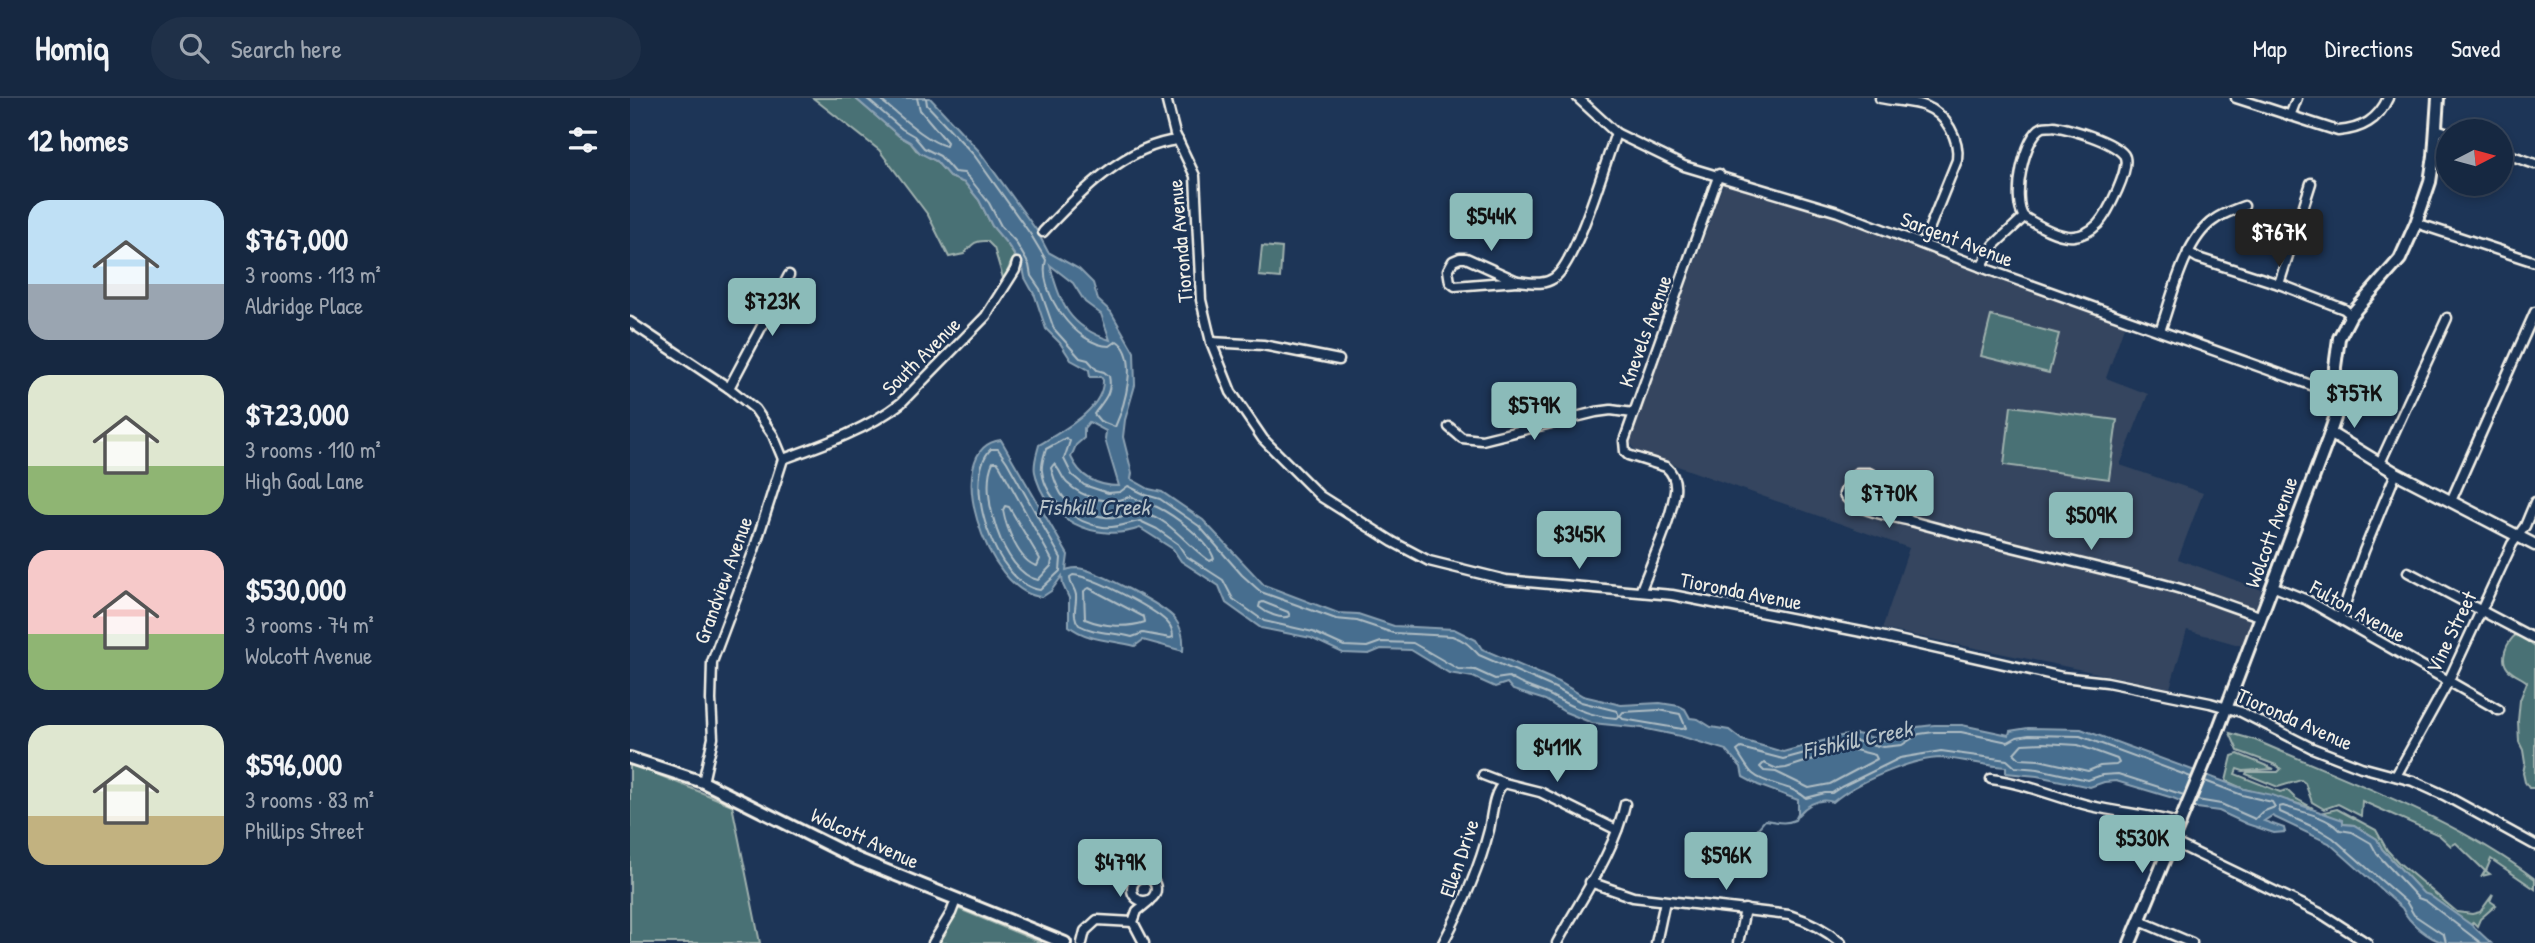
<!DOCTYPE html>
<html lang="en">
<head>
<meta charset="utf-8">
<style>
	body { margin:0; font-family:"Patrick Hand",sans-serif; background:#1f3048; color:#f1f3f6; height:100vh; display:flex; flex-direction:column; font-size:26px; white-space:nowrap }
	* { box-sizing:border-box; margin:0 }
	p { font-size:23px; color:#9ea6b1 }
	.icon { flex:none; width:38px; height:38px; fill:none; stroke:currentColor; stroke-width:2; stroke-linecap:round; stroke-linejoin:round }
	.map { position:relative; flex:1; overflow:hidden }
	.side { display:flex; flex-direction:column; background:#162841; width:630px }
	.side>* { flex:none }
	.needle { width:46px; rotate:84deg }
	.fabs { position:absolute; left:1806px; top:21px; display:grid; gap:14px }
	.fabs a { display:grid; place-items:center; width:77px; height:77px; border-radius:50%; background:#162841; box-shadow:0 4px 10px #0003,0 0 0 2px #35445a; font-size:35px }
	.price { position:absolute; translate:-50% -60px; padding:0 16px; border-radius:7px; background:#8bbbb9; color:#111; font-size:23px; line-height:46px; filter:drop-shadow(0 2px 4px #0008) }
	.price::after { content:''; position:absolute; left:50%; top:42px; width:21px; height:16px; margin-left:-10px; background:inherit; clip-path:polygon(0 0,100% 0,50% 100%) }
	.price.current { background:#222; color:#fff }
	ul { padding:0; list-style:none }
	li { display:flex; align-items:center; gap:21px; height:175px; padding:0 28px }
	li span { display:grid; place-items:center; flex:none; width:196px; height:140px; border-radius:21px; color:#555 }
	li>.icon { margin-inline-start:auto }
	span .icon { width:84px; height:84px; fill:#fffc; stroke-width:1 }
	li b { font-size:30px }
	h2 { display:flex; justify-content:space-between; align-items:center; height:84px; padding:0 28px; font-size:30px }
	header { display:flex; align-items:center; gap:42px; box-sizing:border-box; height:98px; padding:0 35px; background:#162841; border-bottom:2px solid #35445a }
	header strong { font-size:33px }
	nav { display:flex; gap:38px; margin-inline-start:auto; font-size:24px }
	.search { width:490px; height:63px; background:#1f3048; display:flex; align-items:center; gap:18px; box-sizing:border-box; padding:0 24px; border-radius:38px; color:#9ea6b1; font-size:26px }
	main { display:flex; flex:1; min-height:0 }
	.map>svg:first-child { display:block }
	.built { fill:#34455f }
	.green { fill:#4a7174; stroke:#9fb1ae; stroke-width:2 }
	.water { fill:#476e8f; stroke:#8ca2b3; stroke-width:2; fill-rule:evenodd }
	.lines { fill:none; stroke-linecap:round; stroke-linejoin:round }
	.shore { stroke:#afbdc4; stroke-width:2 }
	.stream { stroke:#8ca2b3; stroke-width:2 }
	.minor-casing { stroke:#f4f1e8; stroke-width:13 }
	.tertiary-casing { stroke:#f4f1e8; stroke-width:15 }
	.secondary-casing { stroke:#f4f1e8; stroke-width:16 }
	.minor { stroke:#1d3557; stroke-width:8 }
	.tertiary { stroke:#1d3557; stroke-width:10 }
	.secondary { stroke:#1d3557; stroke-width:10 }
	.labels { text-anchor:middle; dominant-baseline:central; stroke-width:5; stroke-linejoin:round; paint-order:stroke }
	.street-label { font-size:21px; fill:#f4f1e8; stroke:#1d3557 }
	.water-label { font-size:23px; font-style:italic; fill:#b7c3c9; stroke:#1d3557 }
</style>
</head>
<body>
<header>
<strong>Homiq</strong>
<div class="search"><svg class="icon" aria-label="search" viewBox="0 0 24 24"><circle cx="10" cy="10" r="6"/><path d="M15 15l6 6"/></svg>Search here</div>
<nav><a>Map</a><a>Directions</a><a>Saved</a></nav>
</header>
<main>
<section class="side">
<h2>12 homes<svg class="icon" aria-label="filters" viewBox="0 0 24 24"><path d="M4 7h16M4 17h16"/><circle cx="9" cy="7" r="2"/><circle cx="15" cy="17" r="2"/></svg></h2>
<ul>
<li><span style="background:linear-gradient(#bfe0f5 60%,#9aa5b1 0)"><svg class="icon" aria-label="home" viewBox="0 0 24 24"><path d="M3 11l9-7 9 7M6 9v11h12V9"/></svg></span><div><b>$767,000</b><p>3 rooms · 113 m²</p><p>Aldridge Place</p></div></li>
<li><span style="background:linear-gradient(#dfe7d0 65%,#8fb573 0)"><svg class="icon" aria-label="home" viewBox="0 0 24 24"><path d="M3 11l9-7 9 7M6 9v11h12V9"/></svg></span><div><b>$723,000</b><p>3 rooms · 110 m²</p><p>High Goal Lane</p></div></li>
<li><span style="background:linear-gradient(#f6c9c9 60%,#8fb573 0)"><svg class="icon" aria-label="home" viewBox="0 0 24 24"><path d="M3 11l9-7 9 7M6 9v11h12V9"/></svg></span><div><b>$530,000</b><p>3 rooms · 74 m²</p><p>Wolcott Avenue</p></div></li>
<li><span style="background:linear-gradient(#dfe7d0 65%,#c2b280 0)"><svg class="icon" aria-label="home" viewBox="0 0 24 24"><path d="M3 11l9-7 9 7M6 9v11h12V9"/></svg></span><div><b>$596,000</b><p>3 rooms · 83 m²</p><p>Phillips Street</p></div></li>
</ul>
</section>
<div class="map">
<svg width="1905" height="845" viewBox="0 0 1905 845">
	<rect width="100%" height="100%" fill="#1d3557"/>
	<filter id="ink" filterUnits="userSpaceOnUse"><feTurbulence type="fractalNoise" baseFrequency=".0143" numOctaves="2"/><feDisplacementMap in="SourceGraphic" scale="14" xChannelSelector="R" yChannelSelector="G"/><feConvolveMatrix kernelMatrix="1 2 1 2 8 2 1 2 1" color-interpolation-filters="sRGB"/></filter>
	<g filter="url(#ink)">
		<!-- built -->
		<path class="built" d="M1094,84L1205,119L1495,226L1476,280L1518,296L1490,367L1573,395L1548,461L1632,492L1612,548L1557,532L1540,590L1252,531L1279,450L1005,353L1000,344Z"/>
		<!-- green -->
		<g class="green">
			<path d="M183,0H225L269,38L280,44L286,52L306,63L320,79L335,85L349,102L362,128L378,147L385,159C379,165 379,174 373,180L364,150L357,143C344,142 342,147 334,156L319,159L298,117L249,52Z"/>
			<path d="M632,148L652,150L650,180L629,178Z"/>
			<path d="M1361,218L1429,236L1419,275L1351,258Z"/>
			<path d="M1381,308L1487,322L1479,381L1374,367Z"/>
			<path d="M1887,536L1905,549V690H1899L1895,684L1893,675L1895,665L1893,652L1889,644L1888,623L1890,602L1897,584C1892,579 1883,577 1878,571C1869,561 1877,543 1887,536Z"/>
			<path d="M1600,635L1625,642C1720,684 1821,718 1905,781V791L1861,761L1856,773L1860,776L1852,778L1855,773L1826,745L1821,748L1809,737L1732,703L1731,718L1708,706L1694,711L1682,704L1675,685L1671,682L1648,689L1616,676L1617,674H1648L1651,671L1646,667L1608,653Z"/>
			<path d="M1608,656L1644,671L1613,673L1607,671L1605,676L1650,694L1657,692L1665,700L1683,710L1614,691L1596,683L1602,658Z"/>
			<path d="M0,661L18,668L19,673L102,707L130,845H0Z"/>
			<path d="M1707,711L1746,732L1757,752L1768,764L1827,814L1842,816L1850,814L1863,796L1860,803L1866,807L1850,821L1847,828L1843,824L1841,827L1793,795L1752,751L1747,741L1724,727L1712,726L1694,714Z"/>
			<path d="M327,810L412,845H305Z"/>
		</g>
		<!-- water -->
		<g class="water">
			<path d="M225,0H300L349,53L407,133L418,154L449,171L463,185L468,202L481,214L504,254L505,287L495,322L493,339L502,375L501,381L519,391L532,394L573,422L634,487L708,515L728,516L764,528L824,531L846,542L852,551L929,584L953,598L991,607L1030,605L1049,608L1055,611L1060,620L1068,621L1081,629L1099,632L1112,642L1153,654L1211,638L1227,636L1253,642L1271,640L1287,629L1304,627H1332L1379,637L1380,633L1398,630L1451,631L1614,691L1642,697L1713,722V726L1724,727L1747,741L1752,751L1793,795L1799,797L1844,829L1861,845C1847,845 1829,845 1815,845C1799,841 1779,825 1772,810L1699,745L1642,718L1634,723L1654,730L1655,734L1644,735L1617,726L1589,713L1567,710L1543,700L1486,683L1474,684L1460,689L1407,678L1376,675V669C1355,668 1333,661 1312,660C1282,660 1225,685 1203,704C1188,699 1176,708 1168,717V702L1128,687L1113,679L1111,669L1096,652L1050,638L1012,630L962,625L935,614L915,602L883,592L877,585L865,589L843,579L819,575L781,552L751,551L739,556L713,555L681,540L631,530L596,505L589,488L551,463L543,451L510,430C466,446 414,421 405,374C403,366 407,355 409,347C431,333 474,312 473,282L471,279H460L459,272L441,262L430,245L416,231L405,198L395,180L393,170L378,147L362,128L349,102L335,85L320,79L306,63L290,55L280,44L269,38ZM420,167L443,185L455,204L471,216L480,242C439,229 430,206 420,167ZM459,324L476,333L475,341L489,388C467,388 450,379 441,359L446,347L454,340V330Z"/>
			<path d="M371,342L438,457L436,472C440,471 442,470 447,470C464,471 535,508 545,521C552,530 554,542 553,553L513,542L505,548C483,542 457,543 439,528V500L433,487L432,478L421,493L412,499C356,496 309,349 371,342Z"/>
		</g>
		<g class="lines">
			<!-- shore -->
			<g class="shore">
				<path d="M236,0L272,31L284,38L294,50L310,58L324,74L334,75L340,81L359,105L371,128L385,143L399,167L401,178L410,191L424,231L450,260L458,262L467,272L474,274L479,278C483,296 472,304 464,316L470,323L485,329C494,309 510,258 487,243L480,248C446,248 407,194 416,162L401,137L344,57L297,7L296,0"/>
				<path d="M251,0L254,5C270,18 298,44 316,48L317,44L290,12L287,0"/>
				<path d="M436,340L440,343L434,361L442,377L454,387L478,395L490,394L498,388L516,397L530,401L569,428L612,477L631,494L706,521L727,523L763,535L822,538C835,542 840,548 849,557L925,590L951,604L987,613L989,618L986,620C957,618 944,609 919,597C904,590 893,589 879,579L865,581L845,572L828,571L783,545L751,544L737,549L714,548L683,534L634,523L603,501L593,482L556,458L548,446L527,431L510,423C498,425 486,431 473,429C444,425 416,402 412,373C411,366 414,358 416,351Z"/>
				<path d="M361,351H368L377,364L431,460L430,473L410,492C366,487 330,382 361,351Z"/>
				<path d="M363,364H367L370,368L422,462L421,468L408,482C373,475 348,394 363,364Z"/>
				<path d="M424,366C430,371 431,379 437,385C454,401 481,408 501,398C510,404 518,405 527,409C544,417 579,443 584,461L580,463C558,449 541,422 515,415C506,412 497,418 489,419C471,421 447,414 434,400C427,392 424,380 421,370Z"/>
				<path d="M375,408L379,409L410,461L407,468C389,464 376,429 373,412Z"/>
				<path d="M443,477C462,478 523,510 537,524C541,528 543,533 543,539L540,540L513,535L502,539C484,534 465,536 449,527C441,517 447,508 446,497C445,490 440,487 440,479Z"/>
				<path d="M459,490L514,519L515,524C497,530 474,529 455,521L454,493Z"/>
				<path d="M633,504L658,514L660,518C651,522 636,515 629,509L630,505Z"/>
				<path d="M1029,612L1050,616L1056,630L1052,631L993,621L990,618L993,614Z"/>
				<path d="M1413,645L1448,647L1487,661L1489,665L1486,667L1470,668L1458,673L1409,662L1390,661L1384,655L1392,646Z"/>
				<path d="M1225,652L1245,657L1247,661L1200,686L1179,690L1146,674L1134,673L1130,669L1134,665L1147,671L1156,670L1203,655Z"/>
				<path d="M1554,697L1488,676L1472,677L1458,682L1408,671L1385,669L1377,662L1311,653L1270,660L1211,689L1202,695H1195L1176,700C1160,686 1137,688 1123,676C1119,673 1110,658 1107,653L1111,650L1153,661L1212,645L1226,643L1253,649L1272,647L1289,636L1304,634H1331L1378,644L1387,639L1399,637L1450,638L1561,679"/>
				<path d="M1567,702L1591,706L1625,721L1632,714L1645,709L1642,704L1612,697L1575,683"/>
				<path d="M1816,845L1814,837L1784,817L1777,805L1703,740L1690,732L1650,714L1649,709L1653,708C1672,714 1696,718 1710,732L1722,734L1741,745L1747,756L1788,800L1796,803L1851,845"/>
			</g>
			<!-- stream -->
			<path class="stream" d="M1124,735L1135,722C1146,723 1153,727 1165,722L1168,716"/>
			<defs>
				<g id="minor">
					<path d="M536,0L545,36L565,78L571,202L581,244L601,294L633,341L690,398L763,444L799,463L876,482L1042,497L1237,535L1432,579L1477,584L1580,605L1611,614L1682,650L1731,669L1783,683L1814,697L1905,747"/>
					<path d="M948,0L986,35L1054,68L1208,114L1359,172L1706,296"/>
					<path d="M1250,0C1264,3 1282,3 1295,8C1316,16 1330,41 1327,62L1293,146"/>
					<path d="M1606,0L1708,33C1732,31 1748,22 1758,0"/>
					<path d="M1660,18L1667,0"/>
					<path d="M1424,28C1441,31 1483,43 1494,57C1502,69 1477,116 1468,126C1461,133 1454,137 1444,138C1429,140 1407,127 1394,119C1381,102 1394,37 1413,29C1416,28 1420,29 1424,28Z"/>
					<path d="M1806,31L1818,35"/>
					<path d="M1871,54L1905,66"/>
					<path d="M1786,125L1905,164"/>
					<path d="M413,134C448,97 495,47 548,42"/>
					<path d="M1558,154L1568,160L1649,186L1714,211L1721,217"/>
					<path d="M830,160H836L887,183L825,188L820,184L818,172L823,163Z"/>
					<path d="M1351,169L1364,147L1394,119"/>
					<path d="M887,183C900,184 913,188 924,180C947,163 975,65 986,35"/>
					<path d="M1649,186L1681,85"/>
					<path d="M0,224L99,290L125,311L143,337L153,361L124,452L82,564L81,602L83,640L73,684"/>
					<path d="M1530,233C1542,200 1554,142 1584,122C1593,115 1604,112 1614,108"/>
					<path d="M581,244L633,247L709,262"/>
					<path d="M99,290L159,177"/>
					<path d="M819,329L832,340L852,342L966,314L981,312L1003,315"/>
					<path d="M153,361C195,346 236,332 271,305L356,218L385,172L387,165"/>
					<path d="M1750,365L1817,220"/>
					<path d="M1262,391L1271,415L1279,422"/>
					<path d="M1821,403L1905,214"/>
					<path d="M1244,413H1249C1260,405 1261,395 1256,384L1239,375H1227L1219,383L1214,396C1221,412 1264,419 1281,423C1367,447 1454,465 1540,488C1571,496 1600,509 1630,518"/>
					<path d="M1778,474L1905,541"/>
					<path d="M1642,488L1677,502L1869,612"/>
					<path d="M1011,492C1022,463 1041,423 1045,393C1046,384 1043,375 1036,369L998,357L995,354L994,343L1089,76"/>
					<path d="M1710,520L1734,453L1766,375"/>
					<path d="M853,677L874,685L910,694L987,732"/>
					<path d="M1766,678L1818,584L1882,446L1895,428L1905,404"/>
					<path d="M1361,681C1396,685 1427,700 1461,708C1491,715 1521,717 1551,726"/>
					<path d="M1543,744L1692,816L1737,845"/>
					<circle cx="514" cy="791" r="12"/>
					<path d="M960,784L1003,799L1159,817C1179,823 1195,831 1211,845"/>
					<path d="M1510,823L1562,845"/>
					<path d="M303,845L321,815L326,802"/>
					<path d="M452,845L455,833L467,822L503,824"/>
					<path d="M514,845L503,824L507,813L519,803"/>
					<path d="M813,845C832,809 849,771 859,732C862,718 863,694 874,685"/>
					<path d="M927,845C950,802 985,754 995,706"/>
					<path d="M1026,845L1035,803"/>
					<path d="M1108,845L1115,811"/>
				</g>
				<path id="tertiary" d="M1700,335L1766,375L1905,447"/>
				<g id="secondary">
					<path d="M0,660L73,684L227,761L435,845"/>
					<path d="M1500,845L1585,640L1698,341L1705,320V269L1709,240L1721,217L1770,161L1786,125L1800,84L1804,58L1808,0"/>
				</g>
			</defs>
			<!-- minor casing -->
			<use href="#minor" class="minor-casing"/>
			<!-- tertiary casing -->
			<use href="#tertiary" class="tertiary-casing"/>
			<!-- secondary casing -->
			<use href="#secondary" class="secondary-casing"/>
			<!-- minor -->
			<use href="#minor" class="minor"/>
			<!-- tertiary -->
			<use href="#tertiary" class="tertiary"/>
			<!-- secondary -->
			<use href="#secondary" class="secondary"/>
		</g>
	</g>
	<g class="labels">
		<!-- street labels -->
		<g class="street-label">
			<text transform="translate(1327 141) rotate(21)">Sargent Avenue</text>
			<text transform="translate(550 143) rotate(-95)">Tioronda Avenue</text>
			<text transform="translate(1015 233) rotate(-70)">Knevels Avenue</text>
			<text transform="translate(291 258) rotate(-45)">South Avenue</text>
			<text transform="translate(1641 434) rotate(-70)">Wolcott Avenue</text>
			<text transform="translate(93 482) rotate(-70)">Grandview Avenue</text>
			<text transform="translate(1111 493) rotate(11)">Tioronda Avenue</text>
			<text transform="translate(1728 513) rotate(29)">Fulton Avenue</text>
			<text transform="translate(1821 534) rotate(-64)">Vine Street</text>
			<text transform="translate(1665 621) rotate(24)">Tioronda Avenue</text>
			<text transform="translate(235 740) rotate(25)">Wolcott Avenue</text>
			<text transform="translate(829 760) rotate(-71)">Ellen Drive</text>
		</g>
		<!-- water labels -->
		<g class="water-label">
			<text x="464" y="408">Fishkill Creek</text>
			<text transform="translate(1227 641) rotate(-12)">Fishkill Creek</text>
		</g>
	</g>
</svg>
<div class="fabs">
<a><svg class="needle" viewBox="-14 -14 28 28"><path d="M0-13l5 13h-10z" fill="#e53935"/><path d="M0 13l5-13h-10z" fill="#9ea6b1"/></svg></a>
</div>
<b class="price" style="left:861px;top:155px">$544K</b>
<b class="price current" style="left:1649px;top:171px">$767K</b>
<b class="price" style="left:142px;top:240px">$723K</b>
<b class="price" style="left:1724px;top:332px">$757K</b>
<b class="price" style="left:904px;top:344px">$579K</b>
<b class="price" style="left:1259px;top:432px">$770K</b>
<b class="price" style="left:1461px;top:454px">$509K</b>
<b class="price" style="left:949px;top:473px">$345K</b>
<b class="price" style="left:927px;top:686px">$411K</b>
<b class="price" style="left:1512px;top:777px">$530K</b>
<b class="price" style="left:1096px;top:794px">$596K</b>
<b class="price" style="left:490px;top:801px">$479K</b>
</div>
</main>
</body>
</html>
